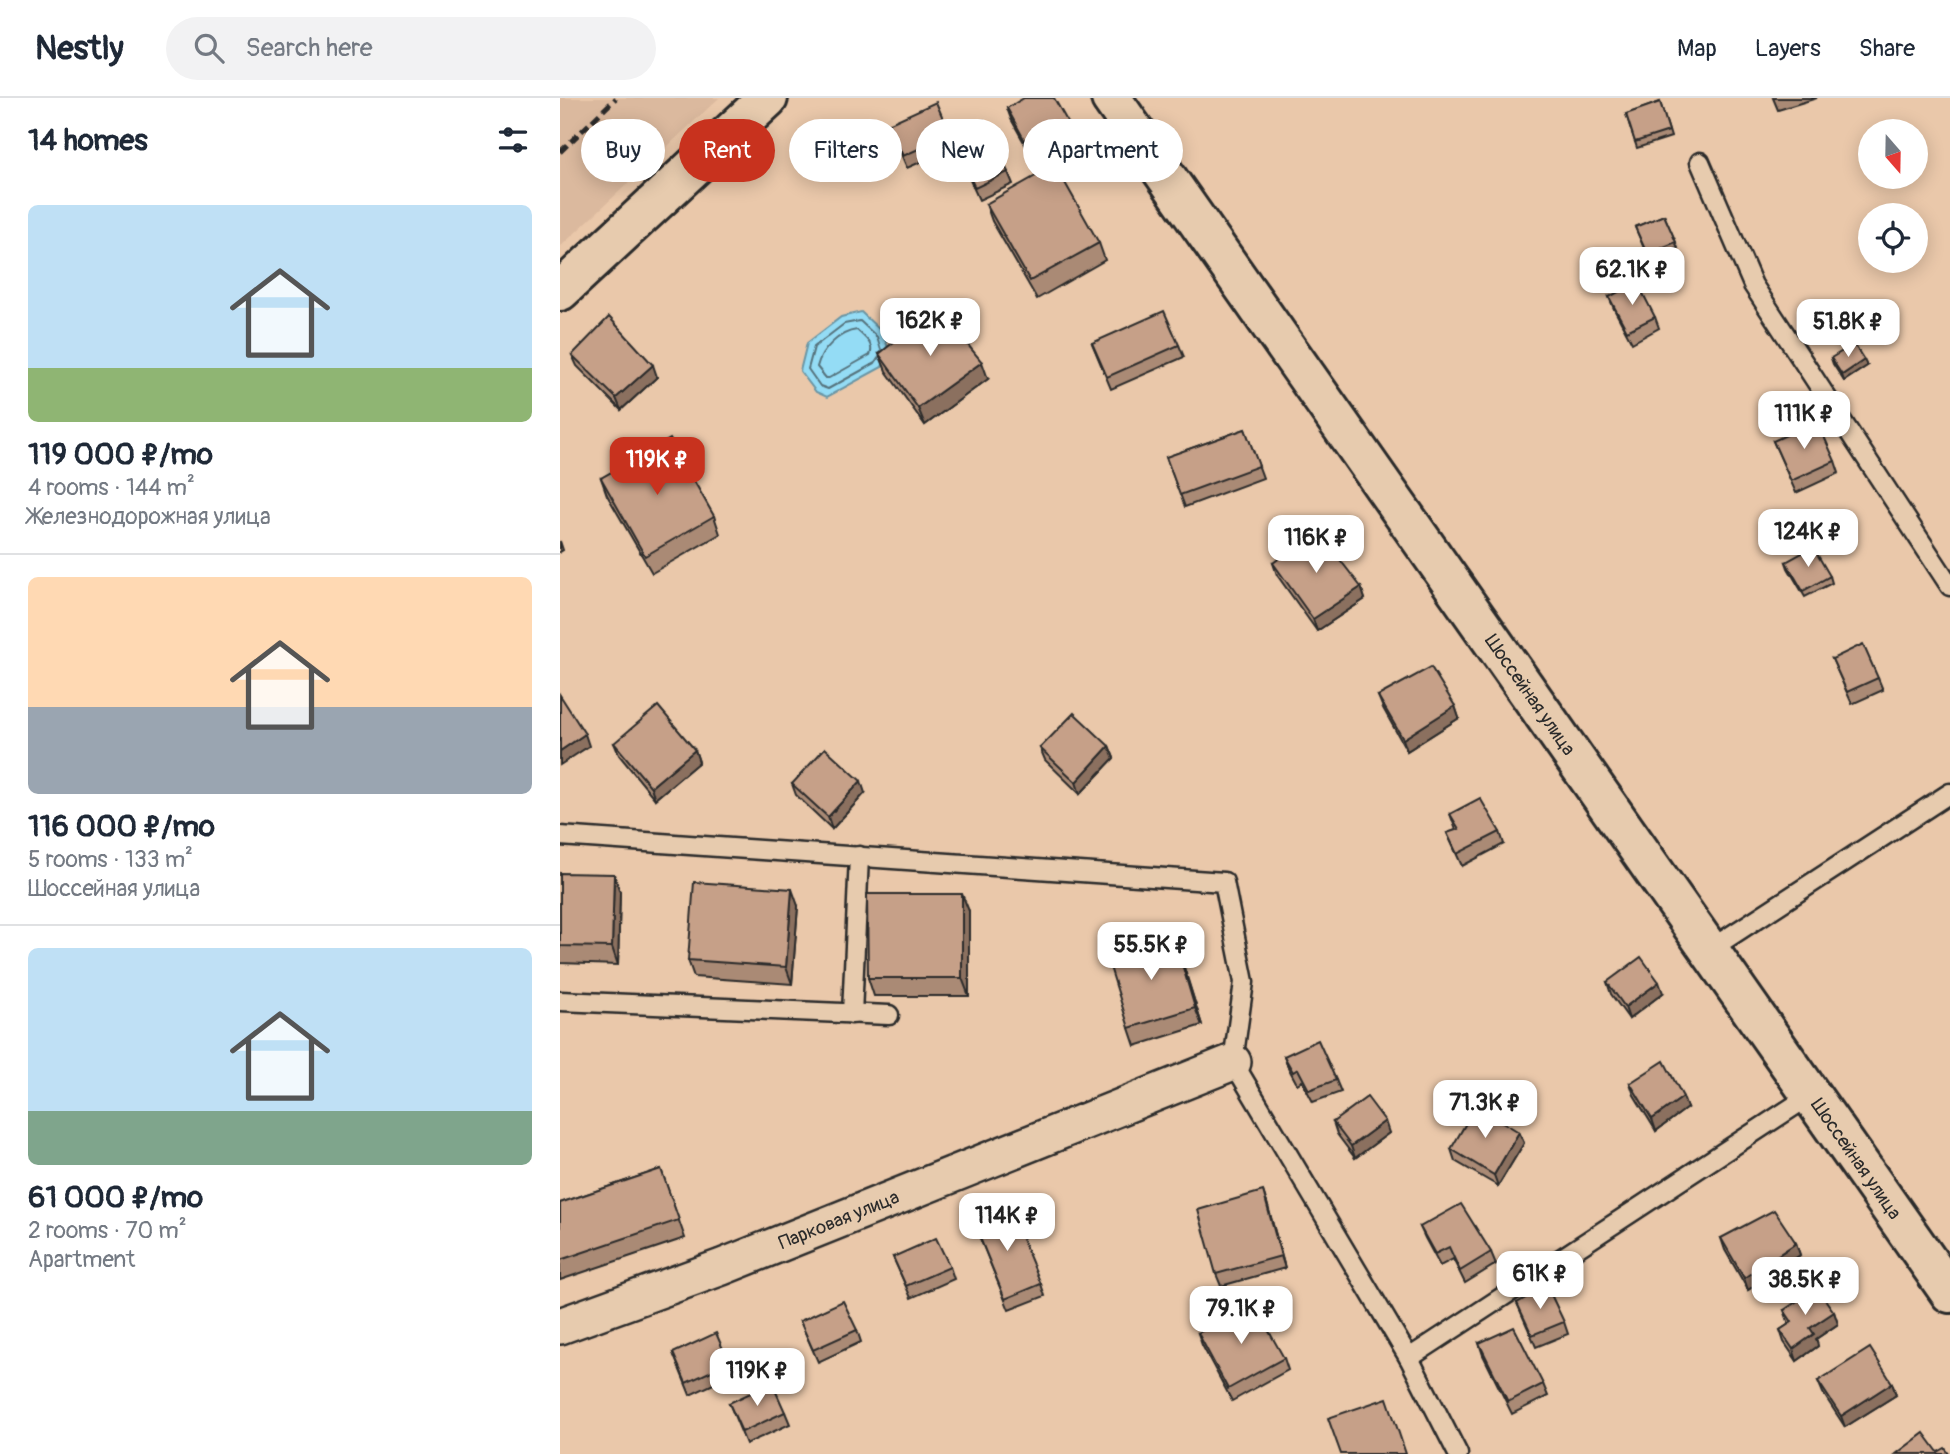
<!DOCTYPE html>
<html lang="en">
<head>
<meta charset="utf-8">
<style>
	body { margin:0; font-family:Pangolin,sans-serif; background:#f2f2f3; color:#1f2937; height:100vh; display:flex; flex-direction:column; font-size:26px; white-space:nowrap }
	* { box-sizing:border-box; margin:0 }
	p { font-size:23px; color:#747a83 }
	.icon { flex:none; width:38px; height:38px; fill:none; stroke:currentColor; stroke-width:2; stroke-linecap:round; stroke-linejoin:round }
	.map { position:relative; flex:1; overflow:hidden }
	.sheet { display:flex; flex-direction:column; background:#fff; width:560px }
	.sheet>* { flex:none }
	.top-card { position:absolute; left:21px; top:21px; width:665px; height:63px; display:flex; gap:14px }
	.needle { width:46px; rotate:160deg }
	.buttons { position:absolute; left:1298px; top:21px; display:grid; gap:14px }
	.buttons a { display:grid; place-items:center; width:70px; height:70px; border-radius:50%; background:#fff; box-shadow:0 4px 18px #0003; font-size:35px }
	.price { position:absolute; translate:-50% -60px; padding:0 16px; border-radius:14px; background:#fff; color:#222; font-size:23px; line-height:46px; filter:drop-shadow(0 2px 4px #0008) }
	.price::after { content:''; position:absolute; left:50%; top:42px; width:21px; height:16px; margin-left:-10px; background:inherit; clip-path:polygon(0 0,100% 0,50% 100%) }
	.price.on { background:#c8321e; color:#fff }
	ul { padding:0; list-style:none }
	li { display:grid; align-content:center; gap:14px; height:371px; padding:0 28px }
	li+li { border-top:2px solid #e0e1e3 }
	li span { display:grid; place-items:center; height:217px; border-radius:10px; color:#555 }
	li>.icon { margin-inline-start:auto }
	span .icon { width:126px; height:126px; fill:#fffc; stroke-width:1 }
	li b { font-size:30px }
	h2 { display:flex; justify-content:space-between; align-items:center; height:84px; padding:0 28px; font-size:30px }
	.tag { padding:0 24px; border-radius:32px; background:#fff; box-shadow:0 4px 18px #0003; font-size:24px; line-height:63px }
	.tag.on { background:#c8321e; color:#fff }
	header { display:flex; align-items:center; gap:42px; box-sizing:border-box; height:98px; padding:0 35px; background:#fff; border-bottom:2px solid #e0e1e3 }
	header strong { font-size:33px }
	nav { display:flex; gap:38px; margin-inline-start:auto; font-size:24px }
	.search { width:490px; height:63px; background:#f2f2f3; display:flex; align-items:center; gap:18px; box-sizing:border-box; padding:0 24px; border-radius:38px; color:#747a83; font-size:26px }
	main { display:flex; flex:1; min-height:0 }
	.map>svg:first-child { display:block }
	.built { fill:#dbb99e }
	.water { fill:#94dcf5; stroke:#6a95a4; stroke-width:2 }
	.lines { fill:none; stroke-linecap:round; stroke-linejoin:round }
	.shore { stroke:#55727c; stroke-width:2 }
	.lane-casing { stroke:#2b2b2b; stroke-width:23 }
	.street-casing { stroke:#2b2b2b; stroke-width:40 }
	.secondary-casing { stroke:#2b2b2b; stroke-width:44 }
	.lane { stroke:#e7cbae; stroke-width:18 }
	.street { stroke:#e7cbae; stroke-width:35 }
	.secondary { stroke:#e7cbae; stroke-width:38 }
	.rail { stroke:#2b2b2b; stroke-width:5; stroke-dasharray:10 5; stroke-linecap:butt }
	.wall { fill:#aa8a75; stroke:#2b2b2b; stroke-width:2 }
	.shaded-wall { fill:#8b705f; stroke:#2b2b2b; stroke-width:2 }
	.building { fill:#c6a088; stroke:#2b2b2b; stroke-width:2 }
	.labels { text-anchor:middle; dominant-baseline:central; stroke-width:5; stroke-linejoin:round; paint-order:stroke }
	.street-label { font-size:19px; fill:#2b2b2b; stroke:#e7cbae }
</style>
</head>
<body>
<header>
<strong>Nestly</strong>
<div class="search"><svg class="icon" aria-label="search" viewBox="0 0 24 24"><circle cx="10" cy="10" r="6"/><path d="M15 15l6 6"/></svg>Search here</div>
<nav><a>Map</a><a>Layers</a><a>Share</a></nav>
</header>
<main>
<section class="sheet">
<h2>14 homes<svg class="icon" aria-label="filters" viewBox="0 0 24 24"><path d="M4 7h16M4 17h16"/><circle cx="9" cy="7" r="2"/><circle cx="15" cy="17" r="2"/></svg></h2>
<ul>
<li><span style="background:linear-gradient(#bfe0f5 75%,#8fb573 0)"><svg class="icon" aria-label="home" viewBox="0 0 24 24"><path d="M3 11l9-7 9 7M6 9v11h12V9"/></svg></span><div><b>119 000 ₽/mo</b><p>4 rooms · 144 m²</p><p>Железнодорожная улица</p></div></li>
<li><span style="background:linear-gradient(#ffd9b3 60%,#9aa5b1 0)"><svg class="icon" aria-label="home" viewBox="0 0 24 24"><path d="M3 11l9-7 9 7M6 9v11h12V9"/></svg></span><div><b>116 000 ₽/mo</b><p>5 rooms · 133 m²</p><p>Шоссейная улица</p></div></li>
<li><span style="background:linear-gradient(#bfe0f5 75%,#7fa58c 0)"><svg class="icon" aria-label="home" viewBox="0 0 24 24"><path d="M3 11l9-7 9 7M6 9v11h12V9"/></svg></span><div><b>61 000 ₽/mo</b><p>2 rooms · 70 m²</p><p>Apartment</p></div></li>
</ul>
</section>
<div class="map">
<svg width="1390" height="1356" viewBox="0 0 1390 1356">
	<rect width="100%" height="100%" fill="#eac8aa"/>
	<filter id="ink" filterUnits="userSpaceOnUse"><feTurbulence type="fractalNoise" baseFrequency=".0143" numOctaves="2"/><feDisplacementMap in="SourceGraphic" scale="14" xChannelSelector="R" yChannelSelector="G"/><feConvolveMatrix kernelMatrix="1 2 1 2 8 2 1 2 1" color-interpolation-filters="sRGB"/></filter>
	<g filter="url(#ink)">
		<!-- built -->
		<path class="built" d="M0,0H159L0,149Z"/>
		<!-- water -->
		<path class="water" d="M301,214L323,235L329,253L322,269L267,299L256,294L240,273L247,245L281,219Z"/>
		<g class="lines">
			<!-- shore -->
			<g class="shore">
				<path d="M297,232C304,239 315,246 310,257L269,280H266L257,269C261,252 279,234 297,232Z"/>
				<path d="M319,259L315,265L268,291L260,288L248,271L254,249L284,226L300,223L317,239L321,252"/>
			</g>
			<defs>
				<g id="lane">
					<path d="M1140,64L1193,187L1390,488"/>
					<path d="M0,738L664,784L684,884L673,964L849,1260"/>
					<path d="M1149,852L1390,695"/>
					<path d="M0,903L329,917"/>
					<path d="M292,916L299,758"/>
					<path d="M898,1356L849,1260L1251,997"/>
				</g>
				<path id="street" d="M0,1228L162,1169L673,964"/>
				<g id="secondary">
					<path d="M551,0L1390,1195"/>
					<path d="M0,193L208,0"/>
				</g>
			</defs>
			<!-- lane casing -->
			<use href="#lane" class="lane-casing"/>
			<!-- street casing -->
			<use href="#street" class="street-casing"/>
			<!-- secondary casing -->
			<use href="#secondary" class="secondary-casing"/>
			<!-- lane -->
			<use href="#lane" class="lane"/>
			<!-- street -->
			<use href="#street" class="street"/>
			<!-- secondary -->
			<use href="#secondary" class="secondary"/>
			<!-- rail -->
			<path class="rail" d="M0,54L56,0"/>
		</g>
		<!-- wall -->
		<g class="wall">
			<path d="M1213,0H1257L1218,12Z"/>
			<path d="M1100,4L1111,39L1077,50L1066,16Z"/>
			<path d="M447,10L512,32L516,44L476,66L451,21Z"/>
			<path d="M328,26L390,37L448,74L453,86L419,102L395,49L347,70Z"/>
			<path d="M426,106L539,145L545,162L477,201L432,123Z"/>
			<path d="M1104,117L1118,150L1089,162L1075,129Z"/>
			<path d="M1049,199L1095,219L1099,230L1072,245L1054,211Z"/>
			<path d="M532,245L619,247L624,259L551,291Z"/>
			<path d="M319,256L428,281L365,327L326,273Z"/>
			<path d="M12,257L97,279L61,312L17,268Z"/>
			<path d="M1271,260L1307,268L1284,283L1273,266Z"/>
			<path d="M685,331L703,380L625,409L606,359Z"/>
			<path d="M1213,343L1275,363L1279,375L1236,395Z"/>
			<path d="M41,380L154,418L160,436L92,475L47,397Z"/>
			<path d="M1226,464L1270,478L1272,485L1245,499L1228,470Z"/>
			<path d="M713,465L801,489L805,501L757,533L717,477Z"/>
			<path d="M1272,561L1318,580L1323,592L1292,606Z"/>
			<path d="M818,598L895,608L899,620L847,653L823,610Z"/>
			<path d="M54,645L135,652L139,664L95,701L59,657Z"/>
			<path d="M549,648L554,660L520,696L485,662L480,650Z"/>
			<path d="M232,686L305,695L272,731L236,697Z"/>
			<path d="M890,716L940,734L944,746L902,768L887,735L896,732Z"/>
			<path d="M0,775L60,794L58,867L0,865Z"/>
			<path d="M238,808L232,886L134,879L128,862Z"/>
			<path d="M409,813V898H314L308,880Z"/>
			<path d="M614,839L642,927L575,948L569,930Z"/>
			<path d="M1047,884L1103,895L1069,921L1051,896Z"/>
			<path d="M724,958L776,982L781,994L753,1004L742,983L737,986L728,969Z"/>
			<path d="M1070,985L1127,1010L1096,1033L1074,997Z"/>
			<path d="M773,1024L829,1035L795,1060L777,1036Z"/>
			<path d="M959,1034L964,1045L938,1088L895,1063L891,1051Z"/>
			<path d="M101,1071L125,1140L0,1182V1105Z"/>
			<path d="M707,1105L725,1170L661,1188L656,1176Z"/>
			<path d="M860,1129L931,1154L936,1166L905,1185L893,1161L880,1168L865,1140Z"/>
			<path d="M418,1135L481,1186L485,1198L449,1212Z"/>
			<path d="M1161,1140L1236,1145L1240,1157L1188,1192L1165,1152Z"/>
			<path d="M333,1159L390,1169L394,1181L351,1200Z"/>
			<path d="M957,1205L1004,1224L1008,1236L976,1249Z"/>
			<path d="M1224,1212L1274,1214L1278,1226L1256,1241L1258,1248L1237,1263L1224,1244L1220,1232L1229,1226Z"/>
			<path d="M240,1223L297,1232L301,1244L258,1264Z"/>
			<path d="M638,1235L724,1260L728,1272L672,1303L642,1247Z"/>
			<path d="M919,1245L983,1286L988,1298L952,1316L923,1257Z"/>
			<path d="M113,1255L169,1265L173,1277L130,1297Z"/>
			<path d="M1258,1283L1332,1285L1336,1297L1285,1329L1263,1295Z"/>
			<path d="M169,1305L225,1314L230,1326L186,1346Z"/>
		</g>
		<!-- shaded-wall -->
		<g class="shaded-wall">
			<path d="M1304,262L1307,268L1284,283L1282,277Z"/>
			<path d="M422,264L428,281L365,327L358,310Z"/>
			<path d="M93,267L97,279L61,312L56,300Z"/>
			<path d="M0,443L3,452L0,454Z"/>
			<path d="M801,489L805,501L757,533L753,521Z"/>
			<path d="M895,608L899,620L847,653L843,641Z"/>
			<path d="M25,636L29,648L0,667V653Z"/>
			<path d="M549,648L554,660L520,696L516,684Z"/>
			<path d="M135,652L139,664L95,701L91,689Z"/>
			<path d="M301,683L305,695L272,731L268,719Z"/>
			<path d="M54,776L60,794L58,867L52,849Z"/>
			<path d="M232,791L238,808L232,886L226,869Z"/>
			<path d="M402,796L409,813V898L402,880Z"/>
			<path d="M614,839L620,856L642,927L635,910Z"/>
			<path d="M1099,884L1103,895L1069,921L1065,909Z"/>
			<path d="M1123,999L1127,1010L1096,1033L1092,1021Z"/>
			<path d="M825,1023L829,1035L795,1060L791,1048Z"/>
			<path d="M959,1034L964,1045L938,1088L934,1077Z"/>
			<path d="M703,1093L707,1105L725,1170L721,1158Z"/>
			<path d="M1236,1145L1240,1157L1188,1192L1184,1180Z"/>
			<path d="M1274,1214L1278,1226L1256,1241L1258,1248L1237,1263L1233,1251L1250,1230Z"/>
			<path d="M1332,1285L1336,1297L1285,1329L1281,1318Z"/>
		</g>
		<!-- building -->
		<g class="building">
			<path d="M464,0H494L512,32L471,54L447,10Z"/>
			<path d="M376,4L390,37L343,58L328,26Z"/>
			<path d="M1100,4L1109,33L1075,44L1066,16Z"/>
			<path d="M424,22L448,74L415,90L390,37Z"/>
			<path d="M495,67L539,145L470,183L426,106Z"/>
			<path d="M1104,117L1116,144L1087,156L1075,129Z"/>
			<path d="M1077,184L1095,219L1067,233L1049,199Z"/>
			<path d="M377,209L422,264L358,310L319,256Z"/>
			<path d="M604,213L619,247L547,279L532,245Z"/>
			<path d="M49,219L93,267L56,300L12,257Z"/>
			<path d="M1294,246L1304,262L1282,277L1271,260Z"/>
			<path d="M1257,323L1275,363L1231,383L1213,343Z"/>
			<path d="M685,331L699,368L620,397L606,359Z"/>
			<path d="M110,341L154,418L85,458L41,380Z"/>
			<path d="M757,432L801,489L753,521L713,465Z"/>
			<path d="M1253,449L1270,478L1243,493L1226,464Z"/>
			<path d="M1303,546L1318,580L1287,594L1272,561Z"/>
			<path d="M871,569L895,608L843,641L818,598Z"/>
			<path d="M0,597L25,636L0,653Z"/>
			<path d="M98,608L135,652L91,689L54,645Z"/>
			<path d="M514,615L549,648L516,684L480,650Z"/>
			<path d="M265,650L301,683L268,719L232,686Z"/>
			<path d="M920,700L940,734L897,756L887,735L899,731L890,716Z"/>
			<path d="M0,775L54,776L52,849L0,848Z"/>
			<path d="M134,784L232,791L226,869L128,862Z"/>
			<path d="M307,796H402V880H308Z"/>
			<path d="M614,839L635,910L569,930L547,859Z"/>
			<path d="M1081,859L1099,884L1065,909L1047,884Z"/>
			<path d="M758,942L776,982L749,992L738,971L733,974L724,958Z"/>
			<path d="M1104,963L1123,999L1092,1021L1070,985Z"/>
			<path d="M807,999L825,1023L791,1048L773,1024Z"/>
			<path d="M916,1008L959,1034L934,1077L891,1051Z"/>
			<path d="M101,1071L119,1122L0,1162V1105Z"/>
			<path d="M703,1093L721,1158L656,1176L638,1112Z"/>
			<path d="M901,1106L931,1154L900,1173L889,1149L875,1156L860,1129Z"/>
			<path d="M449,1109L481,1186L445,1201L413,1123Z"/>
			<path d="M1214,1112L1236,1145L1184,1180L1161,1140Z"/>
			<path d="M376,1140L390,1169L346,1188L333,1159Z"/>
			<path d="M987,1188L1004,1224L972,1237L957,1205Z"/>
			<path d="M1257,1190L1274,1214L1250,1230L1254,1236L1233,1251L1220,1232L1232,1224L1224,1212Z"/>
			<path d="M283,1203L297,1232L253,1252L240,1223Z"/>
			<path d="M693,1205L724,1260L668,1291L638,1235Z"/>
			<path d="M954,1229L983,1286L948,1304L919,1245Z"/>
			<path d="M156,1235L169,1265L126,1285L113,1255Z"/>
			<path d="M1310,1250L1332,1285L1281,1318L1258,1283Z"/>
			<path d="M212,1285L225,1314L182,1334L169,1305Z"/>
			<path d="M827,1300L846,1356H781L768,1320Z"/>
			<path d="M1364,1335L1378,1354L1385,1350L1389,1356H1336Z"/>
		</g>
	</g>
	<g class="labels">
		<!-- street labels -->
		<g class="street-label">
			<text transform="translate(970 597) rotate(55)">Шоссейная улица</text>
			<text transform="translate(1296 1061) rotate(55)">Шоссейная улица</text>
			<text transform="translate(279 1122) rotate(-22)">Парковая улица</text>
		</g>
	</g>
</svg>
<div class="buttons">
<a><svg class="needle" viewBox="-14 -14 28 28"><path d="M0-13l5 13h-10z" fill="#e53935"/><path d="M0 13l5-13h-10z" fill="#747a83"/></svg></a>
<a><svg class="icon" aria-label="locate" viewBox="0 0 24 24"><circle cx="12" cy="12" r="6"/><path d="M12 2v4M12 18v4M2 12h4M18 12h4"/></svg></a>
</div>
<b class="price" style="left:1072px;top:209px">62.1K ₽</b>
<b class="price" style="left:370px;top:260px">162K ₽</b>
<b class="price" style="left:1288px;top:261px">51.8K ₽</b>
<b class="price" style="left:1244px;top:353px">111K ₽</b>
<b class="price on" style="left:97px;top:399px">119K ₽</b>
<b class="price" style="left:1248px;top:471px">124K ₽</b>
<b class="price" style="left:756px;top:477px">116K ₽</b>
<b class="price" style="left:591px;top:884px">55.5K ₽</b>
<b class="price" style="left:925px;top:1042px">71.3K ₽</b>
<b class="price" style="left:447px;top:1155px">114K ₽</b>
<b class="price" style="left:980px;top:1213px">61K ₽</b>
<b class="price" style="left:1245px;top:1219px">38.5K ₽</b>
<b class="price" style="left:681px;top:1248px">79.1K ₽</b>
<b class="price" style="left:197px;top:1310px">119K ₽</b>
<div class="top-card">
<a class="tag">Buy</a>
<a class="tag on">Rent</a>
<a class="tag">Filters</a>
<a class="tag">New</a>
<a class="tag">Apartment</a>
</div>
</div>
</main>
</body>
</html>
